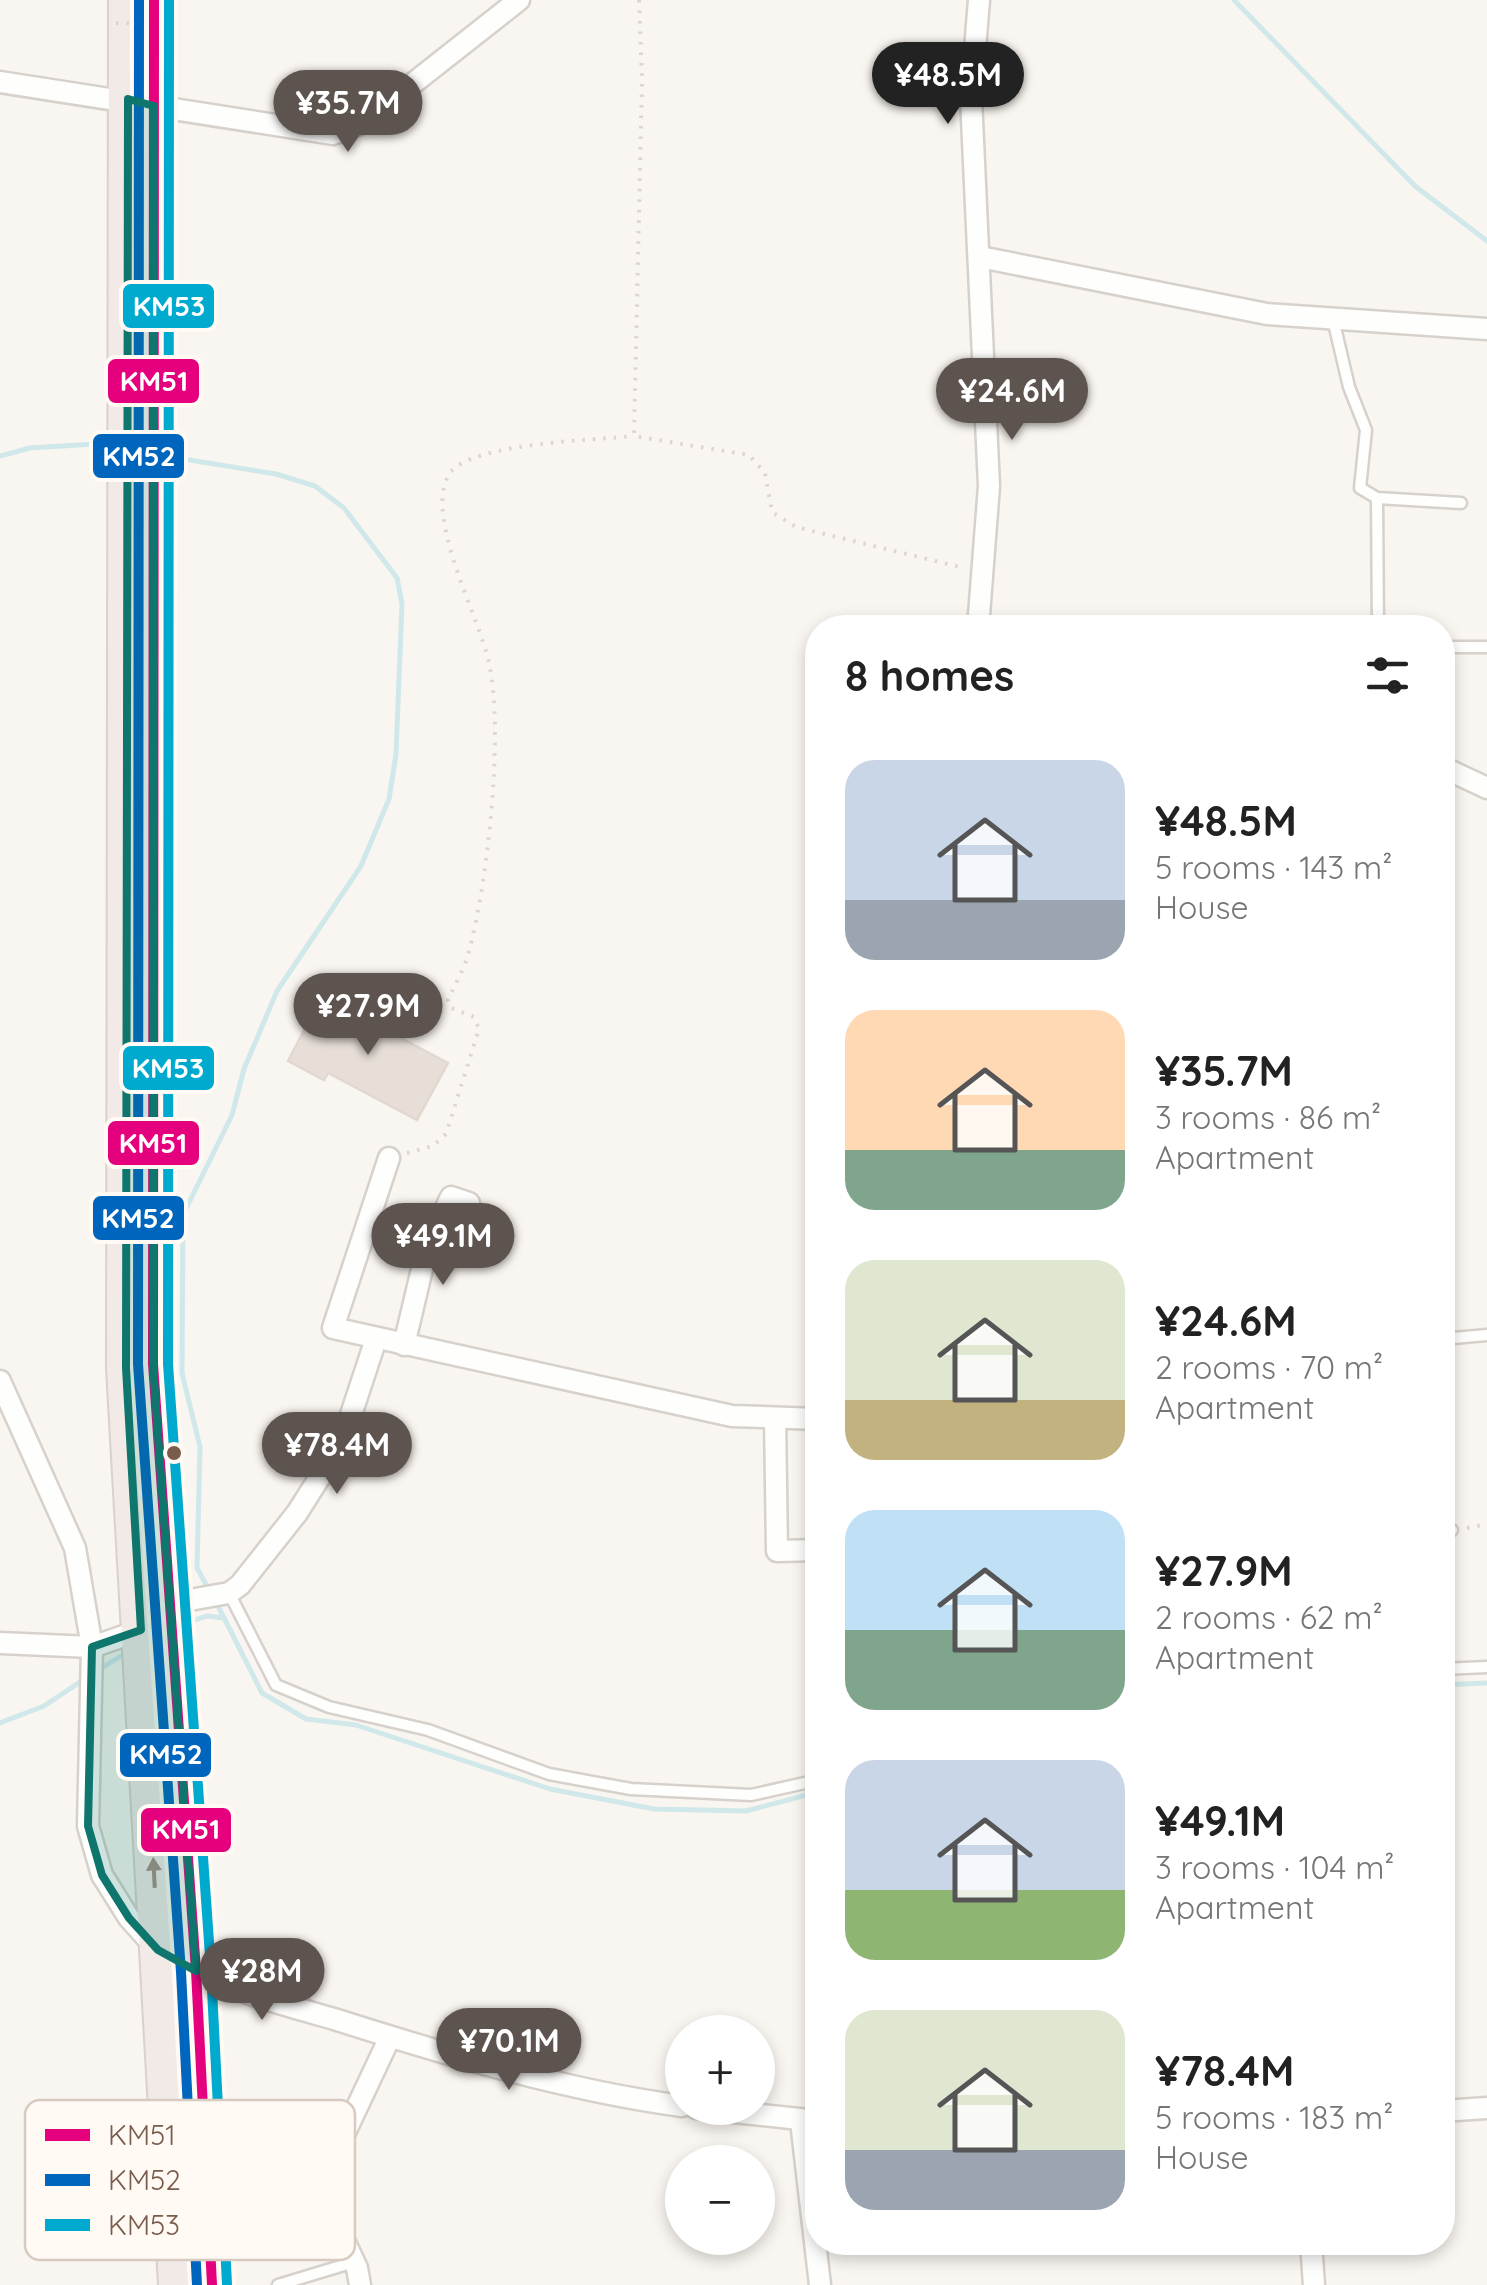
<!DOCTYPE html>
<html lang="en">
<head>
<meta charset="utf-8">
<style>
	body { margin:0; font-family:Quicksand,sans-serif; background:#f6f6f6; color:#222; height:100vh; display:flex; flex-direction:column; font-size:38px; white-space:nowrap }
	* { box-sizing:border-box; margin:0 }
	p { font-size:32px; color:#767676 }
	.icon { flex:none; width:55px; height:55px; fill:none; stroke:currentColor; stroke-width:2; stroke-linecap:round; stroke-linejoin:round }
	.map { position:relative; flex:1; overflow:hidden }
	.side { position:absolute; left:805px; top:615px; width:650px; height:1640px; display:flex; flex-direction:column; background:#fff; border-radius:40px; box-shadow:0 5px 15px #0003 }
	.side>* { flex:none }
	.controls { position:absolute; left:665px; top:2015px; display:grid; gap:20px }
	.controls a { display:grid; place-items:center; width:110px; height:110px; border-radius:50%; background:#fff; box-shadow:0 5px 15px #0003; font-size:50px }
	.price { position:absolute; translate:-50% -85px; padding:0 22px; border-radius:35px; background:#5d544f; color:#fff; font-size:32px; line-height:65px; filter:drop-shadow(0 2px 5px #0008) }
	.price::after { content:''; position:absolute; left:50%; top:60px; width:30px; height:22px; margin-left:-15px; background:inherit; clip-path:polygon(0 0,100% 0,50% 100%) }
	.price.current { background:#222; color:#fff }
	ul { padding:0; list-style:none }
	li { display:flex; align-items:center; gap:30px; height:250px; padding:0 40px }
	li span { display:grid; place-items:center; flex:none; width:280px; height:200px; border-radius:30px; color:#555 }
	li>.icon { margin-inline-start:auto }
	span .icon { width:120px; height:120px; fill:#fffc; stroke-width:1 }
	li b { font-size:42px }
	h2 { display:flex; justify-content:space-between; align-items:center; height:120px; padding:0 40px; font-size:42px }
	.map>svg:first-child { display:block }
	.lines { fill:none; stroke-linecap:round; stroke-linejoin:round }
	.stream { stroke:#d0e8ea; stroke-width:5 }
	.building { fill:#e6ded7; stroke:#e2d8d2; stroke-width:2.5 }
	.lane-casing { stroke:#d7d1cb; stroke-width:15 }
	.street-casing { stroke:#d7d1cb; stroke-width:25 }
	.highway-casing { stroke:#dad1cc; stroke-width:42 }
	.path { stroke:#dcd5d0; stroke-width:4; stroke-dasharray:2.5 8; stroke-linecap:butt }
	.lane { stroke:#fefefd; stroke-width:10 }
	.street { stroke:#fefefd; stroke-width:20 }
	.highway { stroke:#f2eae7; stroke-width:38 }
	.path-bridge { stroke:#dcd5d0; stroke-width:4; stroke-dasharray:2.5 8; stroke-linecap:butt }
	.bus-1-casing { stroke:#fffaf3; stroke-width:18 }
	.bus-2-casing { stroke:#fffaf3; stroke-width:18 }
	.bus-3-casing { stroke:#fffaf3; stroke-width:18 }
	.bus-1 { stroke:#e5007d; stroke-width:10 }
	.bus-2 { stroke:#0065bd; stroke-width:10 }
	.bus-3 { stroke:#00a9ce; stroke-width:10 }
	.oneway { fill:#a48e83 }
	.marked { fill:#0f766e; fill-opacity:0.2; stroke:#0f766e; stroke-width:8; stroke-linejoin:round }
	.bus-dot { fill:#7a5c4d; stroke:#fffaf3; stroke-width:4 }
	.key { fill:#fffaf3; stroke:#d7cbc1; stroke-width:2.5 }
	.key-label { font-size:28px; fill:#7a5c4d }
	.line-badge { stroke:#fffaf3; stroke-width:4 }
	.badge-label { font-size:28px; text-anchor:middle; font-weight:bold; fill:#fff }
</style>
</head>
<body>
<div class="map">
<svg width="1487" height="2285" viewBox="0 0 1487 2285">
	<rect width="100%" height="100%" fill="#f9f5f0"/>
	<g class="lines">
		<!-- stream -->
		<g class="stream">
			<path d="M1234,0L1415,186L1487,241"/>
			<path d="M0,456L30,448L111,443"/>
			<path d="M171,457L276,474L315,486L344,508L397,578L402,604L396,754L389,799L361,866L277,991L244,1069L232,1115L183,1215L182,1373L200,1447L197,1568L209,1590"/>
			<path d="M215,1600L262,1693L306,1719L356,1725L550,1789L654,1809L746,1811L818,1792"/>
			<path d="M183,1624L207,1616L224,1618"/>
			<path d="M100,1669L129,1651"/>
			<path d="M1442,1685L1487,1683"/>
			<path d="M0,1723L44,1706L86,1678"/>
		</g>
	</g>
	<!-- building -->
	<path class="building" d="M322,996L448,1063L417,1120L328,1073L324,1080L288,1061Z"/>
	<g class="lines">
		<defs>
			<g id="lane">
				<path d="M1333,319L1349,387L1366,430L1360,488L1377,498L1461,503"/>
				<path d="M1377,498L1378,628"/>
				<path d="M1442,647H1487"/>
				<path d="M1442,1339L1487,1335"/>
				<path d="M1442,1531L1452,1530"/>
				<path d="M229,1593L276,1685L329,1707L428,1730L549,1774L631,1789L751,1795L818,1780"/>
				<path d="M1442,1669L1487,1667"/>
				<path d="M278,2285L354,2262"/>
			</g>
			<g id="street">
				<path d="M0,82L333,134L364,122L519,0"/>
				<path d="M980,257L1267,314L1487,329"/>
				<path d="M978,628L989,486L971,98L979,0"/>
				<path d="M1442,767L1487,788"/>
				<path d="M389,1158L333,1328L732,1416L818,1419"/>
				<path d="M404,1345L427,1248L451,1197L469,1203"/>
				<path d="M0,1381L75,1548L92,1647L88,1826L102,1875L129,1918L156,1948"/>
				<path d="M775,1418L777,1551L818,1550"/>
				<path d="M167,1604L229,1593L240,1585L297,1513L342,1442L376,1339"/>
				<path d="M0,1643L92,1647L141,1630"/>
				<path d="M190,1968C233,1992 286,2005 334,2019C444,2054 568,2091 682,2106"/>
				<path d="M696,2108L818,2121"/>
				<path d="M1442,2111L1487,2108"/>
				<path d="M801,2121L820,2285"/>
				<path d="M1311,2242L1314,2285"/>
				<path d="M360,2285L357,2268L335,2221L333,2158L390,2037"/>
			</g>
			<g id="highway">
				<path d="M128,0L126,1368L178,2285"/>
				<path d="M154,0L153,1364L168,1618L196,1971L212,2285"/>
			</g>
		</defs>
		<!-- lane casing -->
		<use href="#lane" class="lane-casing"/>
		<!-- street casing -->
		<use href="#street" class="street-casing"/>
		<!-- highway casing -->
		<use href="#highway" class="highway-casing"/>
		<!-- path -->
		<g class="path">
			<path d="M639,0L642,80L634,436L749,455L765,473L772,512L796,527L964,568"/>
			<path d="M407,1153L433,1146L446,1134L479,1029L474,1017L451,1008L448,1000C455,984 465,968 469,951C488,881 504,732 489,663C480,618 422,514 450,473C471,443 595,440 634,436"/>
			<path d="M1467,1528L1487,1524"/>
		</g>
		<!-- lane -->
		<use href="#lane" class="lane"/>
		<!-- street -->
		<use href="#street" class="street"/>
		<!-- highway -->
		<use href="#highway" class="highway"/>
		<!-- path-bridge -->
		<path class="path-bridge" d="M116,23H173"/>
		<defs>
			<path id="bus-1" d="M154,0L153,1364L196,1971L212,2285"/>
			<path id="bus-2" d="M139,0L138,1364L181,1972L197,2285"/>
			<path id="bus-3" d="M169,0L168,1364L211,1970L227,2284"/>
		</defs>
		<!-- bus-1 casing -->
		<use href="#bus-1" class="bus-1-casing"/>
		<!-- bus-2 casing -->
		<use href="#bus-2" class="bus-2-casing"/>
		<!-- bus-3 casing -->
		<use href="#bus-3" class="bus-3-casing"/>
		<!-- bus-1 -->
		<use href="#bus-1" class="bus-1"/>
		<!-- bus-2 -->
		<use href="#bus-2" class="bus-2"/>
		<!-- bus-3 -->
		<use href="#bus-3" class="bus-3"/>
	</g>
	<!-- one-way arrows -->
	<defs><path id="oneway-solid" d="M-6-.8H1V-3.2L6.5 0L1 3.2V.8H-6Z" transform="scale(2.5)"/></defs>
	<use class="oneway" href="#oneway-solid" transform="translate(154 1873) rotate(-93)"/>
	<!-- marked area -->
	<path class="marked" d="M128,99L154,106L153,1364L196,1971L158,1950L129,1918L102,1875L88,1826L92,1647L141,1630L126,1368Z"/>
	<!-- markers -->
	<circle class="bus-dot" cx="174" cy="1453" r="9"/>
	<!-- legend -->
	<rect x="25" y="2100" width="330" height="160" rx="15" class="key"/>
	<rect x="45" y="2129" width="45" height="12" fill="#e5007d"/>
	<rect x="45" y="2174" width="45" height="12" fill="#0065bd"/>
	<rect x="45" y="2219" width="45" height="12" fill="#00a9ce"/>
	<g class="key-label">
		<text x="108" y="2145">KM51</text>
		<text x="108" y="2190">KM52</text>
		<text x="108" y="2235">KM53</text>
	</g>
	<g class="line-badge">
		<rect x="121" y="282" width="95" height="48" rx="10" fill="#00a9ce"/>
		<rect x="106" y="357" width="95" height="48" rx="10" fill="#e5007d"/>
		<rect x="91" y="432" width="95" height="48" rx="10" fill="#0065bd"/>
		<rect x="121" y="1044" width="95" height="48" rx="10" fill="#00a9ce"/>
		<rect x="106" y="1119" width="95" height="48" rx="10" fill="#e5007d"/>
		<rect x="91" y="1194" width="95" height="48" rx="10" fill="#0065bd"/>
		<rect x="118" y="1731" width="95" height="48" rx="10" fill="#0065bd"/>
		<rect x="139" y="1806" width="94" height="48" rx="10" fill="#e5007d"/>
	</g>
	<g class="badge-label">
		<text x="169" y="316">KM53</text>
		<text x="154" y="391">KM51</text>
		<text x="139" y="466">KM52</text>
		<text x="168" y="1078">KM53</text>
		<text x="153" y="1153">KM51</text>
		<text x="138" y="1228">KM52</text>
		<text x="166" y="1764">KM52</text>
		<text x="186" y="1839">KM51</text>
	</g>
</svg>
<div class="controls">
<a>+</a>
<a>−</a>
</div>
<b class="price current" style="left:948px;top:127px">¥48.5M</b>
<b class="price" style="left:348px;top:155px">¥35.7M</b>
<b class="price" style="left:1012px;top:443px">¥24.6M</b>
<b class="price" style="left:368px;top:1058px">¥27.9M</b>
<b class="price" style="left:443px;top:1288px">¥49.1M</b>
<b class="price" style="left:337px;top:1497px">¥78.4M</b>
<b class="price" style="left:262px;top:2023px">¥28M</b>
<b class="price" style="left:509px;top:2093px">¥70.1M</b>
<section class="side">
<h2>8 homes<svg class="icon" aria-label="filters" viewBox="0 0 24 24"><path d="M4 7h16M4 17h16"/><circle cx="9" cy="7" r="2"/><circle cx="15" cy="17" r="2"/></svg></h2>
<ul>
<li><span style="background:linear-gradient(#c9d6e8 70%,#9aa5b1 0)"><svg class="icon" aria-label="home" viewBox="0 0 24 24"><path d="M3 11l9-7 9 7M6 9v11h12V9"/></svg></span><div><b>¥48.5M</b><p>5 rooms · 143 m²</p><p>House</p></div></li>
<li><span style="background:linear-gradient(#ffd9b3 70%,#7fa58c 0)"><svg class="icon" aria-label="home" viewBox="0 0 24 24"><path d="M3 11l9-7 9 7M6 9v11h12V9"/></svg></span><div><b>¥35.7M</b><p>3 rooms · 86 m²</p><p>Apartment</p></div></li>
<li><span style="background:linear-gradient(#dfe7d0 70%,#c2b280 0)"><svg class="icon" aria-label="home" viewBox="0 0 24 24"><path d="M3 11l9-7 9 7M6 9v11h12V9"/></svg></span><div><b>¥24.6M</b><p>2 rooms · 70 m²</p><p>Apartment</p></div></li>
<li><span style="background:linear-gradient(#bfe0f5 60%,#7fa58c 0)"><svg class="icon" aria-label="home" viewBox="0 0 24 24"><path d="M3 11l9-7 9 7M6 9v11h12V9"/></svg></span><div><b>¥27.9M</b><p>2 rooms · 62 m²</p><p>Apartment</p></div></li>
<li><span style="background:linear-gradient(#c9d6e8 65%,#8fb573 0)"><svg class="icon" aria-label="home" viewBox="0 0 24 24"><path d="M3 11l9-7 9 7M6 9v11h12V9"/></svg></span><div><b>¥49.1M</b><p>3 rooms · 104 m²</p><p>Apartment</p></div></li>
<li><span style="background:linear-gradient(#dfe7d0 70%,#9aa5b1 0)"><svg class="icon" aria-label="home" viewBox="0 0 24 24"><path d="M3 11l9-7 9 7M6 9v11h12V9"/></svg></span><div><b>¥78.4M</b><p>5 rooms · 183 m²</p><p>House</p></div></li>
</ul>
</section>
</div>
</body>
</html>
